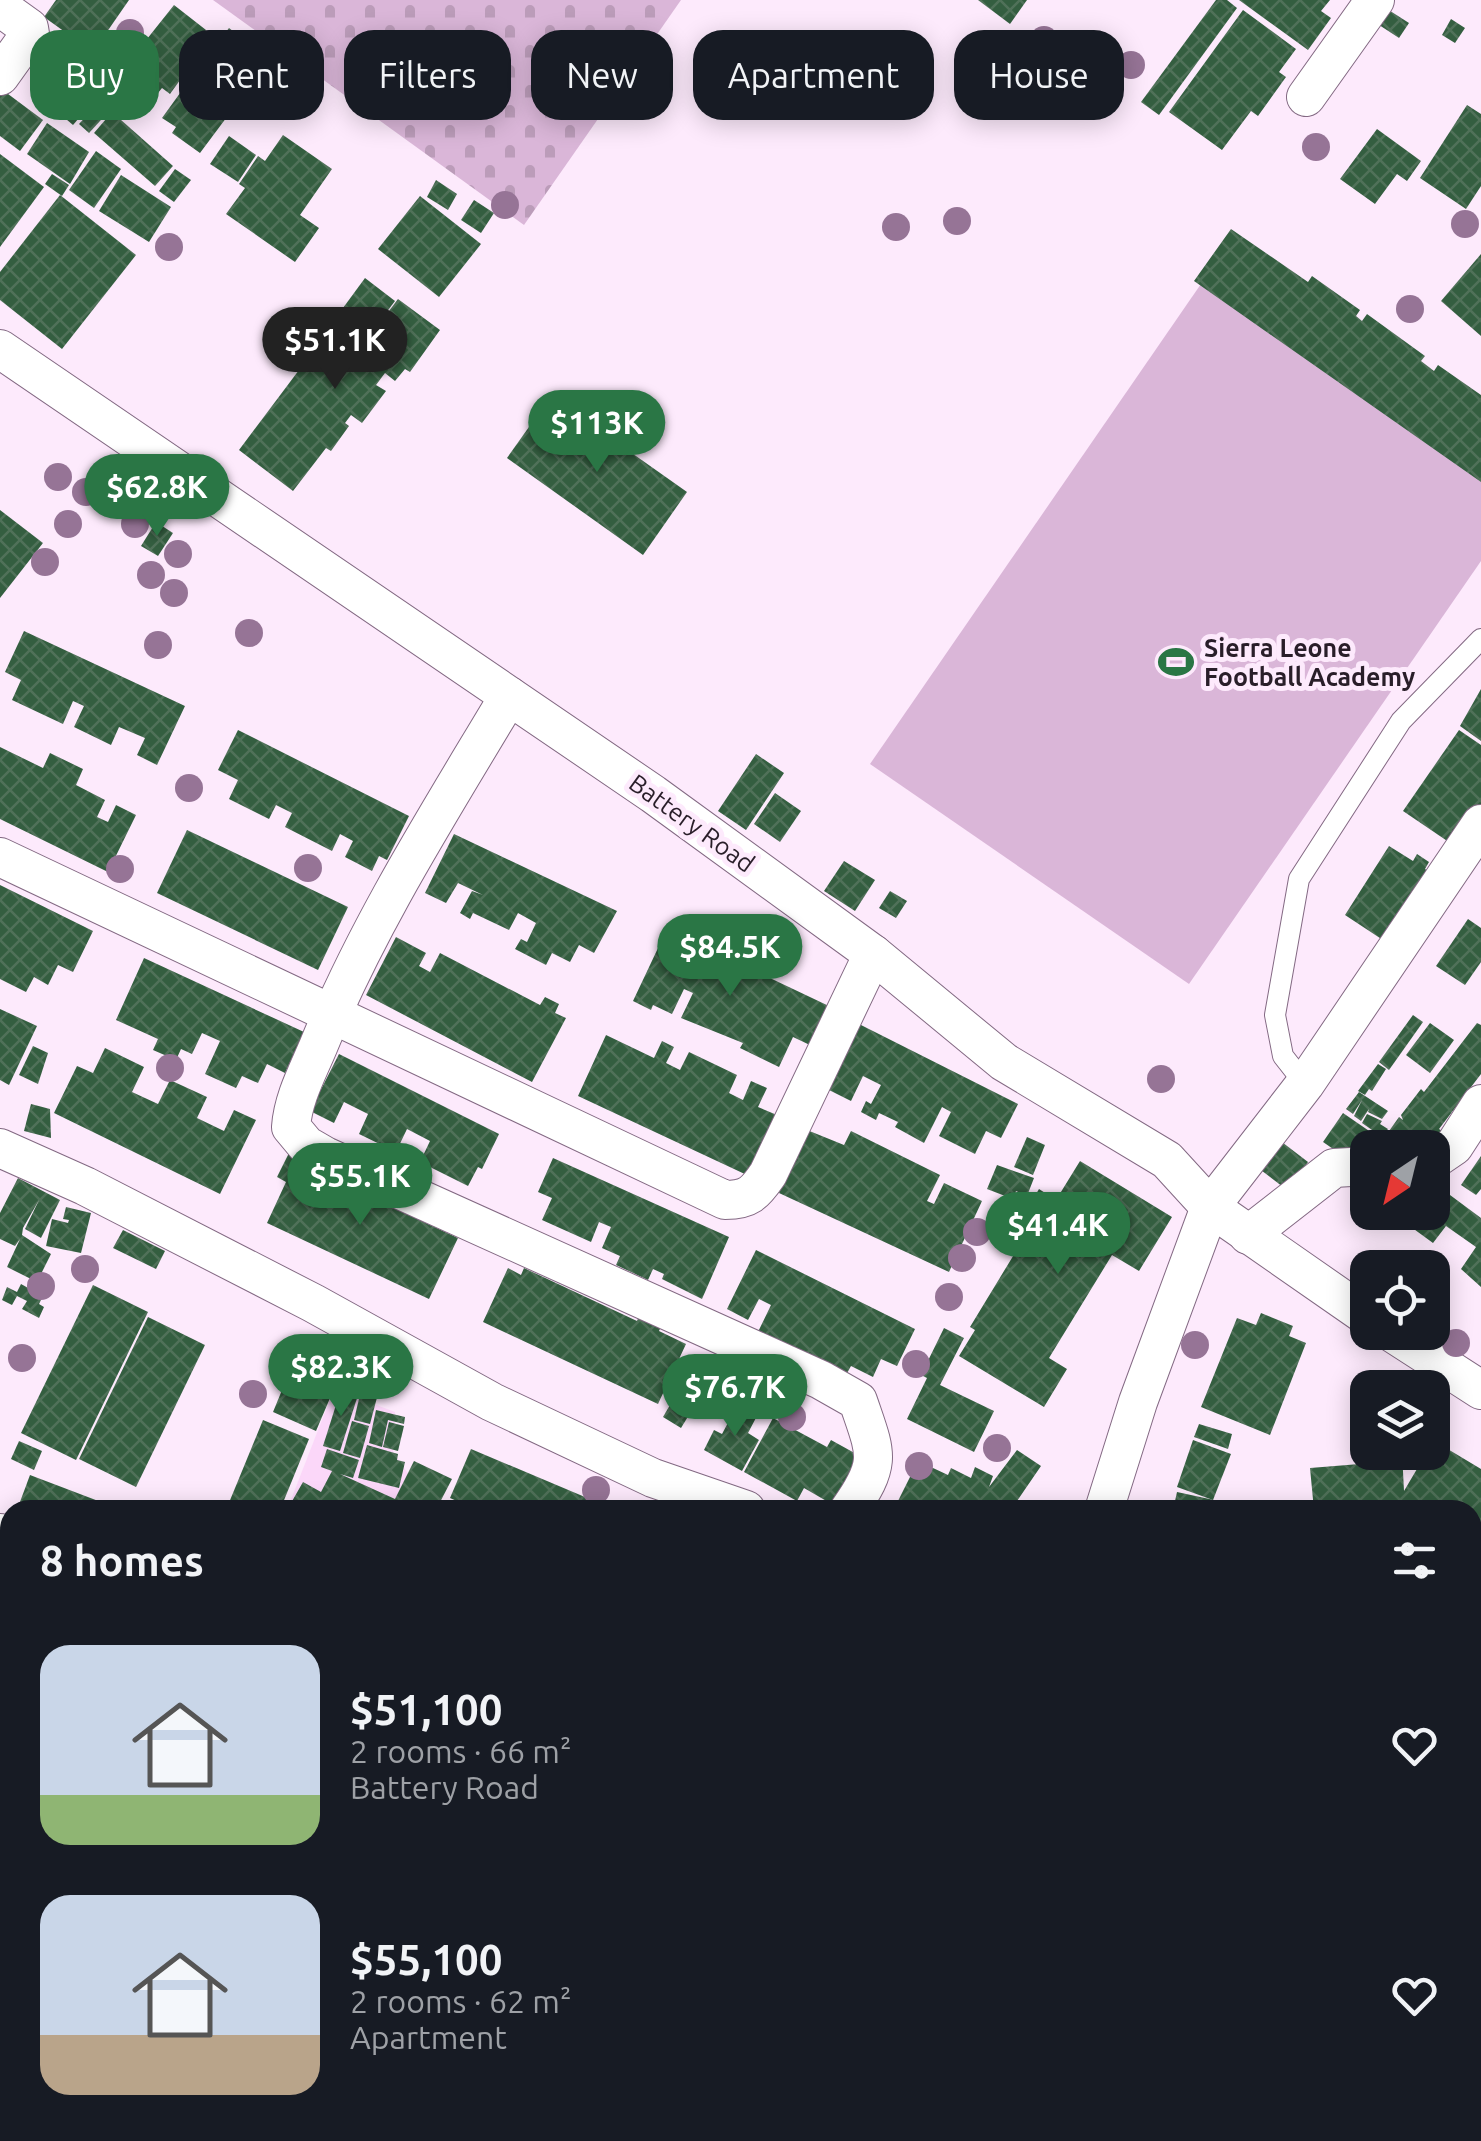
<!DOCTYPE html>
<html lang="en">
<head>
<meta charset="utf-8">
<style>
	body { margin:0; font-family:Ubuntu,sans-serif; background:#242831; color:#f1f3f6; height:100vh; display:flex; flex-direction:column; font-size:38px; white-space:nowrap }
	* { box-sizing:border-box; margin:0 }
	p { font-size:32px; color:#9ea1a6 }
	.icon { flex:none; width:55px; height:55px; fill:none; stroke:currentColor; stroke-width:2; stroke-linecap:round; stroke-linejoin:round }
	.map { position:relative; flex:1; overflow:hidden }
	.side { position:absolute; left:0px; top:1500px; width:1482px; height:642px; display:flex; flex-direction:column; background:#171b24; border-radius:30px 30px 0 0; box-shadow:0 5px 25px #0003 }
	.side>* { flex:none }
	.guide { position:absolute; left:30px; top:30px; width:1422px; height:90px; display:flex; gap:20px }
	.needle { width:65px; rotate:215deg }
	.buttons { position:absolute; left:1350px; top:1130px; display:grid; gap:20px }
	.buttons a { display:grid; place-items:center; width:100px; height:100px; border-radius:20px; background:#171b24; box-shadow:0 5px 25px #0003; font-size:50px }
	.price { position:absolute; translate:-50% -85px; padding:0 22px; border-radius:35px; background:#2a7645; color:#fff; font-size:32px; line-height:65px; filter:drop-shadow(0 2px 5px #0008) }
	.price::after { content:''; position:absolute; left:50%; top:60px; width:30px; height:22px; margin-left:-15px; background:inherit; clip-path:polygon(0 0,100% 0,50% 100%) }
	.price.active { background:#222; color:#fff }
	ul { padding:0; list-style:none }
	li { display:flex; align-items:center; gap:30px; height:250px; padding:0 40px }
	li span { display:grid; place-items:center; flex:none; width:280px; height:200px; border-radius:30px; color:#555 }
	li>.icon { margin-inline-start:auto }
	span .icon { width:120px; height:120px; fill:#fffc; stroke-width:1 }
	li b { font-size:42px }
	h2 { display:flex; justify-content:space-between; align-items:center; height:120px; padding:0 40px; font-size:42px }
	.pill { padding:0 35px; border-radius:30px; background:#171b24; box-shadow:0 5px 25px #0003; font-size:35px; line-height:90px }
	.pill.active { background:#2a7645; color:#fff }
	.map>svg:first-child { display:block }
	.built { fill:#fbd7f9 }
	.grass { fill:#dab6d8 }
	.cemetery { fill:url(#cemetery-stones) }
	.water { fill:url(#water-waves) }
	.building { fill:url(#building-cross-hatch) }
	.lines { fill:none; stroke-linecap:round; stroke-linejoin:round }
	.service-casing { stroke:#836983; stroke-width:22 }
	.minor-casing { stroke:#836983; stroke-width:40 }
	.service { stroke:#fff; stroke-width:20 }
	.minor { stroke:#fff; stroke-width:38 }
	.tree { fill:#967496 }
	.labels { text-anchor:middle; dominant-baseline:central; stroke-width:10; stroke-linejoin:round; paint-order:stroke }
	.poi-label { font-size:25px; font-weight:bold; fill:#291e29; stroke:#fdeafc; text-anchor:start }
	.street-label { font-size:25px; fill:#291e29; stroke:#fdeafc }
</style>
</head>
<body>
<div class="map">
<svg width="1481" height="2141" viewBox="0 0 1481 2141">
	<defs>
		<pattern id="cemetery-stones" width="16" height="16" patternUnits="userSpaceOnUse" patternTransform="scale(2.5)"><rect width="16" height="16" fill="#dab6d8"/><path d="M2 7V4a2 2 0 0 1 4 0v3zM10 15v-3a2 2 0 0 1 4 0v3z" fill="#bb9cb9"/></pattern>
		<pattern id="water-waves" width="16" height="10" patternUnits="userSpaceOnUse" patternTransform="scale(2.5)"><rect width="16" height="10" fill="#b791b6"/><path d="M0 5q4-4 8 0t8 0" fill="none" stroke="#957694"/></pattern>
		<pattern id="building-cross-hatch" width="8" height="8" patternUnits="userSpaceOnUse" patternTransform="scale(2.5)"><rect width="8" height="8" fill="#345e40"/><path d="M0 0l8 8M0 8l8-8" fill="none" stroke="#507159"/></pattern>
	</defs>
	<rect width="100%" height="100%" fill="#fdeafc"/>
	<!-- built -->
	<path class="built" d="M334,1389L395,1412L393,1452L428,1502L438,1510H287Z"/>
	<!-- grass -->
	<path class="grass" d="M1203,281L1481,473V561L1189,984L870,764Z"/>
	<!-- cemetery -->
	<path class="cemetery" d="M213,0H681L524,225Z"/>
	<!-- water -->
	<path class="water" d="M1481,1894V2141H0V1974L10,1976V2132H1472V1897Z"/>
	<!-- building -->
	<g class="building">
		<path d="M56,0H129L93,52L44,17Z"/>
		<path d="M978,0H1027L1010,24Z"/>
		<path d="M1216,0H1227L1237,8L1159,115L1141,102Z"/>
		<path d="M1239,0H1330L1321,11L1331,18L1308,50Z"/>
		<path d="M174,5L206,30L180,64L188,69L170,94L162,88L154,98L124,75L130,68L115,56L135,30L147,39Z"/>
		<path d="M1384,7L1409,23L1399,38L1373,21Z"/>
		<path d="M1243,10L1296,49L1279,72L1286,77L1258,116L1251,111L1222,150L1169,112Z"/>
		<path d="M1451,19L1465,28L1455,43L1442,35Z"/>
		<path d="M229,28L257,50L244,66L248,70L241,79L250,86L200,153L172,133L176,127L162,118L183,89L201,102L184,87Z"/>
		<path d="M284,59L307,75L290,99L267,83Z"/>
		<path d="M52,81L86,110L73,125L39,96Z"/>
		<path d="M4,91L43,120L20,151L0,136V96Z"/>
		<path d="M101,100L111,109L89,133L79,124Z"/>
		<path d="M1467,105L1481,114V186L1466,209L1420,178Z"/>
		<path d="M112,112L173,166L155,186L94,133Z"/>
		<path d="M47,123L89,152L70,184L27,154Z"/>
		<path d="M1377,129L1421,161L1407,181L1397,174L1375,204L1340,179Z"/>
		<path d="M283,135L332,169L300,215L319,228L295,262L226,214L245,188L239,184L258,156L265,161Z"/>
		<path d="M229,136L256,155L238,182L210,164Z"/>
		<path d="M96,151L121,169L94,208L69,190Z"/>
		<path d="M0,154L44,187L0,247Z"/>
		<path d="M175,169L191,180L174,202L159,191Z"/>
		<path d="M52,174L69,185L62,196L45,184Z"/>
		<path d="M121,175L171,207L149,242L99,211Z"/>
		<path d="M436,180L457,194L448,210L427,197Z"/>
		<path d="M60,195L136,255L62,349L0,300V272Z"/>
		<path d="M420,196L481,244L439,297L378,249Z"/>
		<path d="M474,200L494,213L481,233L461,220Z"/>
		<path d="M1231,229L1308,282L1312,276L1360,310L1356,316L1362,321L1367,314L1425,356L1421,361L1434,371L1438,365L1481,395V482L1194,281Z"/>
		<path d="M1481,254V336L1441,301Z"/>
		<path d="M365,278L395,301L373,330L343,308Z"/>
		<path d="M398,299L440,330L410,372L405,369L395,381L385,373L376,385L386,391L362,423L351,415L345,423L349,426L331,451L326,448L293,491L239,450L338,318L368,339Z"/>
		<path d="M551,396L687,492L643,555L507,458Z"/>
		<path d="M125,475L137,483L123,506L110,498Z"/>
		<path d="M0,510L43,543L0,598Z"/>
		<path d="M156,522L173,533L158,556L141,546Z"/>
		<path d="M24,631L185,706L157,765L137,755L145,738L119,727L111,745L74,727L84,706L73,701L63,724L12,700L21,680L5,672Z"/>
		<path d="M1481,689V741L1460,726Z"/>
		<path d="M238,730L409,816L387,860L379,856L372,871L345,857L353,841L340,834L332,851L285,827L292,813L276,805L269,819L229,799L238,780L218,770Z"/>
		<path d="M1459,730L1481,745V822L1462,851L1403,811Z"/>
		<path d="M0,747L43,768L50,753L83,769L76,785L105,800L97,817L108,822L116,805L136,815L108,872L0,819Z"/>
		<path d="M756,754L784,773L746,830L718,811Z"/>
		<path d="M775,793L801,811L780,842L754,824Z"/>
		<path d="M187,830L348,907L318,970L157,893Z"/>
		<path d="M454,834L617,911L594,953L579,945L570,962L552,953L546,965L515,949L521,939L527,942L536,923L518,913L509,930L473,913L470,919L460,913L472,891L483,895L458,883L446,903L425,893Z"/>
		<path d="M1389,846L1413,861L1417,854L1429,862L1425,869L1440,879L1395,948L1345,915Z"/>
		<path d="M844,861L875,880L855,911L824,891Z"/>
		<path d="M0,885L93,931L73,972L58,965L48,985L34,977L26,992L0,979Z"/>
		<path d="M890,891L907,901L896,918L879,908Z"/>
		<path d="M1468,919L1481,928V962L1465,985L1436,966Z"/>
		<path d="M667,929L831,1007L812,1046L793,1037L779,1067L740,1048L743,1043L681,1018L693,993L684,989L672,1014L653,1005L651,1010L633,1001Z"/>
		<path d="M396,937L426,953L419,966L430,972L440,953L540,1005L545,997L559,1004L555,1013L566,1018L532,1082L366,995Z"/>
		<path d="M144,958L304,1032L285,1073L267,1064L258,1083L242,1076L236,1088L205,1074L220,1041L202,1033L192,1054L181,1049L176,1060L153,1050L158,1039L116,1020Z"/>
		<path d="M0,1009L37,1026L9,1085L0,1080Z"/>
		<path d="M1413,1015L1423,1022L1389,1070L1379,1062Z"/>
		<path d="M857,1023L1018,1104L1001,1138L986,1131L975,1154L939,1136L951,1112L942,1107L924,1143L895,1127L898,1122L879,1113L876,1120L861,1112L866,1101L871,1104L881,1085L863,1076L851,1101L825,1088Z"/>
		<path d="M1430,1023L1454,1040L1430,1073L1406,1055Z"/>
		<path d="M1477,1023L1481,1025V1074L1439,1129L1446,1134L1432,1148H1382L1385,1143L1382,1141L1399,1117L1403,1120L1401,1115L1421,1089L1424,1092Z"/>
		<path d="M606,1035L654,1058L662,1041L674,1047L666,1063L680,1070L689,1052L737,1075L729,1093L743,1100L751,1081L767,1088L758,1107L777,1115L749,1176L578,1096Z"/>
		<path d="M33,1046L48,1053L38,1084L19,1075Z"/>
		<path d="M105,1048L144,1067L132,1092L158,1104L170,1080L207,1097L197,1118L224,1131L234,1110L256,1120L220,1194L54,1113L77,1066L93,1073Z"/>
		<path d="M339,1054L499,1134L482,1169L478,1167L468,1186L420,1162L430,1141L407,1129L396,1152L359,1134L368,1114L344,1102L334,1123L310,1111Z"/>
		<path d="M1378,1064L1386,1069L1372,1091L1369,1089L1365,1095L1358,1091Z"/>
		<path d="M1359,1092L1388,1111L1382,1119L1368,1112L1369,1109L1361,1121L1354,1116L1362,1100L1353,1114L1346,1109Z"/>
		<path d="M31,1104L50,1109L51,1138L24,1131Z"/>
		<path d="M1343,1113L1375,1135L1360,1157L1352,1162L1323,1142Z"/>
		<path d="M1367,1114L1382,1121L1380,1124L1388,1129L1382,1137L1362,1123Z"/>
		<path d="M807,1130L844,1145L851,1131L940,1175L927,1201L934,1204L944,1183L982,1201L949,1272L779,1193Z"/>
		<path d="M1027,1137L1045,1145L1033,1175L1014,1167Z"/>
		<path d="M1278,1139L1308,1162L1287,1190L1257,1167Z"/>
		<path d="M291,1149L349,1187L458,1238L429,1299L267,1223L286,1182L277,1177Z"/>
		<path d="M1481,1156V1189L1476,1195L1461,1185Z"/>
		<path d="M553,1158L729,1237L702,1299L662,1279L664,1274L653,1269L648,1280L616,1265L620,1256L602,1248L611,1227L599,1222L591,1242L542,1220L552,1198L538,1192Z"/>
		<path d="M1080,1161L1172,1217L1139,1271L1112,1255L1049,1358L1067,1369L1044,1407L959,1356L975,1330L970,1327L1024,1238L1014,1231L1039,1189L1056,1200Z"/>
		<path d="M997,1165L1034,1178L1027,1196L1016,1191L1013,1199L987,1189Z"/>
		<path d="M18,1178L60,1200L41,1238L25,1229L39,1200L23,1228L22,1235L51,1254L37,1282L7,1267L20,1239L15,1246L0,1239V1213Z"/>
		<path d="M1432,1191L1445,1201L1450,1195L1481,1218V1287L1461,1269L1476,1247L1446,1226L1433,1243L1396,1216L1398,1212H1432Z"/>
		<path d="M66,1207L91,1213L81,1253L46,1246L52,1219L68,1223L69,1220L63,1219Z"/>
		<path d="M123,1230L165,1251L156,1269L113,1248Z"/>
		<path d="M756,1250L915,1329L897,1366L881,1359L873,1377L851,1366L845,1377L757,1334L771,1305L759,1299L748,1320L727,1309Z"/>
		<path d="M508,1268L521,1275L524,1268L637,1321L641,1312L663,1322L659,1331L686,1344L658,1404L483,1322Z"/>
		<path d="M21,1284L43,1296L39,1304L44,1307L39,1318L22,1309L27,1301L17,1296L12,1305L2,1300L7,1287L17,1292Z"/>
		<path d="M93,1285L148,1312L76,1460L21,1433Z"/>
		<path d="M1261,1313L1293,1326L1289,1336L1306,1343L1270,1435L1201,1407L1237,1318L1256,1325Z"/>
		<path d="M148,1317L205,1345L136,1487L79,1459Z"/>
		<path d="M944,1328L964,1338L940,1385L994,1411L974,1452L907,1419L927,1378L921,1375Z"/>
		<path d="M296,1356L340,1376L337,1383L332,1382L336,1384L316,1431L273,1412Z"/>
		<path d="M342,1386L359,1392L340,1451L323,1446Z"/>
		<path d="M362,1386L379,1390L370,1424L354,1420Z"/>
		<path d="M681,1386L700,1397L681,1428L663,1417Z"/>
		<path d="M1368,1402V1452H1402L1404,1491L1427,1452H1432V1417H1439L1441,1445L1481,1469V1548L1472,1562V1510H1419L1405,1502V1510H1314L1310,1468L1372,1463V1458L1356,1459L1353,1403Z"/>
		<path d="M738,1404L758,1414L748,1433L759,1440L742,1471L704,1450L714,1430L722,1434Z"/>
		<path d="M376,1410L405,1417L404,1424L388,1420L382,1447L369,1443Z"/>
		<path d="M773,1418L827,1447L831,1440L869,1461L842,1510L804,1488L797,1501L744,1472Z"/>
		<path d="M263,1420L309,1439L280,1510H226Z"/>
		<path d="M352,1421L369,1426L360,1458L343,1453Z"/>
		<path d="M389,1422L404,1426L398,1451L383,1447Z"/>
		<path d="M1199,1424L1232,1434L1228,1449L1194,1437Z"/>
		<path d="M1193,1440L1231,1454L1213,1500L1177,1487Z"/>
		<path d="M19,1441L42,1451L34,1470L11,1459Z"/>
		<path d="M367,1445L398,1454L397,1460L405,1462L399,1488L358,1478Z"/>
		<path d="M327,1449L359,1460L353,1478L340,1474L395,1499L414,1461L452,1479L436,1510H305L291,1503L303,1482L321,1492L332,1471L321,1467Z"/>
		<path d="M471,1449L592,1500L588,1510H477L450,1498Z"/>
		<path d="M1017,1450L1041,1466L1013,1507L1018,1510H901L895,1507L918,1461L948,1475L951,1468L971,1478L975,1467L993,1476L989,1487Z"/>
		<path d="M30,1475L122,1510H17Z"/>
		<path d="M1177,1492L1214,1500L1213,1504L1233,1510H1173Z"/>
	</g>
	<g class="lines">
		<defs>
			<path id="service" d="M1305,1084L1283,1056L1275,1015L1299,879L1401,721L1481,639"/>
			<g id="minor">
				<path d="M0,7L29,28L30,34L0,76"/>
				<path d="M1306,97L1375,0"/>
				<path d="M0,349L653,794L873,954L1004,1062L1167,1160L1210,1207L1368,1317"/>
				<path d="M509,696C441,810 368,924 318,1047C307,1073 293,1099 291,1127L306,1145L325,1156L821,1380L858,1401C876,1454 883,1462 849,1510"/>
				<path d="M0,857L725,1200C749,1200 755,1193 768,1174L873,954"/>
				<path d="M0,1148L85,1186L313,1303L492,1402L653,1478L746,1510"/>
				<path d="M1432,1161L1454,1146L1481,1104"/>
				<path d="M1248,1235L1334,1168L1368,1166"/>
				<path d="M1391,1332L1481,1390"/>
				<path d="M1104,1510L1138,1402L1210,1207L1305,1084L1481,824"/>
				<path d="M0,1533L10,1537"/>
			</g>
		</defs>
		<!-- service casing -->
		<use href="#service" class="service-casing"/>
		<!-- minor casing -->
		<use href="#minor" class="minor-casing"/>
		<!-- service -->
		<use href="#service" class="service"/>
		<!-- minor -->
		<use href="#minor" class="minor"/>
	</g>
	<!-- trees -->
	<g class="tree">
		<circle cx="130" cy="33" r="14"/>
		<circle cx="1044" cy="40" r="14"/>
		<circle cx="1131" cy="65" r="14"/>
		<circle cx="1316" cy="147" r="14"/>
		<circle cx="505" cy="205" r="14"/>
		<circle cx="957" cy="221" r="14"/>
		<circle cx="1465" cy="224" r="14"/>
		<circle cx="896" cy="227" r="14"/>
		<circle cx="169" cy="247" r="14"/>
		<circle cx="1410" cy="309" r="14"/>
		<circle cx="58" cy="477" r="14"/>
		<circle cx="86" cy="492" r="14"/>
		<circle cx="68" cy="524" r="14"/>
		<circle cx="135" cy="524" r="14"/>
		<circle cx="178" cy="554" r="14"/>
		<circle cx="45" cy="562" r="14"/>
		<circle cx="151" cy="575" r="14"/>
		<circle cx="174" cy="593" r="14"/>
		<circle cx="249" cy="633" r="14"/>
		<circle cx="158" cy="645" r="14"/>
		<circle cx="189" cy="788" r="14"/>
		<circle cx="308" cy="868" r="14"/>
		<circle cx="120" cy="869" r="14"/>
		<circle cx="170" cy="1068" r="14"/>
		<circle cx="1161" cy="1079" r="14"/>
		<circle cx="977" cy="1232" r="14"/>
		<circle cx="962" cy="1258" r="14"/>
		<circle cx="85" cy="1269" r="14"/>
		<circle cx="41" cy="1286" r="14"/>
		<circle cx="949" cy="1297" r="14"/>
		<circle cx="1456" cy="1343" r="14"/>
		<circle cx="1195" cy="1345" r="14"/>
		<circle cx="22" cy="1358" r="14"/>
		<circle cx="916" cy="1364" r="14"/>
		<circle cx="253" cy="1394" r="14"/>
		<circle cx="792" cy="1417" r="14"/>
		<circle cx="997" cy="1448" r="14"/>
		<circle cx="919" cy="1466" r="14"/>
		<circle cx="596" cy="1490" r="14"/>
	</g>
	<!-- icons -->
	<defs>
		<symbol id="stadium-bare" viewBox="-9 -9 18 18"><path d="M0-5a6.5 5 0 1 0 0 10a6.5 5 0 1 0 0-10ZM-3.5-1.8h7v3.6h-7Z" fill="#2a7645" stroke="#fdeafc" stroke-width="2.5" paint-order="stroke"/></symbol>
	</defs>
	<g fill-rule="evenodd">
		<use href="#stadium-bare" x="1151" y="637" width="50" height="50"/>
	</g>
	<g class="labels">
		<!-- poi labels -->
		<g class="poi-label">
			<text x="1204" y="648">Sierra Leone<tspan x="1204" dy="29">Football Academy</tspan></text>
		</g>
		<!-- street labels -->
		<g class="street-label">
			<text transform="translate(692 823) rotate(36)">Battery Road</text>
		</g>
	</g>
</svg>
<div class="buttons">
<a><svg class="needle" viewBox="-14 -14 28 28"><path d="M0-13l5 13h-10z" fill="#e53935"/><path d="M0 13l5-13h-10z" fill="#9ea1a6"/></svg></a>
<a><svg class="icon" aria-label="locate" viewBox="0 0 24 24"><circle cx="12" cy="12" r="6"/><path d="M12 2v4M12 18v4M2 12h4M18 12h4"/></svg></a>
<a><svg class="icon" aria-label="layers" viewBox="0 0 24 24"><path d="M12 4l9 5-9 5-9-5zM3 14l9 5 9-5"/></svg></a>
</div>
<b class="price active" style="left:335px;top:392px">$51.1K</b>
<b class="price" style="left:597px;top:475px">$113K</b>
<b class="price" style="left:157px;top:539px">$62.8K</b>
<b class="price" style="left:730px;top:999px">$84.5K</b>
<b class="price" style="left:360px;top:1228px">$55.1K</b>
<b class="price" style="left:1058px;top:1277px">$41.4K</b>
<b class="price" style="left:341px;top:1419px">$82.3K</b>
<b class="price" style="left:735px;top:1439px">$76.7K</b>
<div class="guide">
<a class="pill active">Buy</a>
<a class="pill">Rent</a>
<a class="pill">Filters</a>
<a class="pill">New</a>
<a class="pill">Apartment</a>
<a class="pill">House</a>
</div>
<section class="side">
<h2>8 homes<svg class="icon" aria-label="filters" viewBox="0 0 24 24"><path d="M4 7h16M4 17h16"/><circle cx="9" cy="7" r="2"/><circle cx="15" cy="17" r="2"/></svg></h2>
<ul>
<li><span style="background:linear-gradient(#c9d6e8 75%,#8fb573 0)"><svg class="icon" aria-label="home" viewBox="0 0 24 24"><path d="M3 11l9-7 9 7M6 9v11h12V9"/></svg></span><div><b>$51,100</b><p>2 rooms · 66 m²</p><p>Battery Road</p></div><svg class="icon" aria-label="heart" viewBox="0 0 24 24"><path d="M12 20l-8-8c-3-5 5-10 8-4 3-6 11-1 8 4z"/></svg></li>
<li><span style="background:linear-gradient(#c9d6e8 70%,#b9a48a 0)"><svg class="icon" aria-label="home" viewBox="0 0 24 24"><path d="M3 11l9-7 9 7M6 9v11h12V9"/></svg></span><div><b>$55,100</b><p>2 rooms · 62 m²</p><p>Apartment</p></div><svg class="icon" aria-label="heart" viewBox="0 0 24 24"><path d="M12 20l-8-8c-3-5 5-10 8-4 3-6 11-1 8 4z"/></svg></li>
</ul>
</section>
</div>
</body>
</html>
